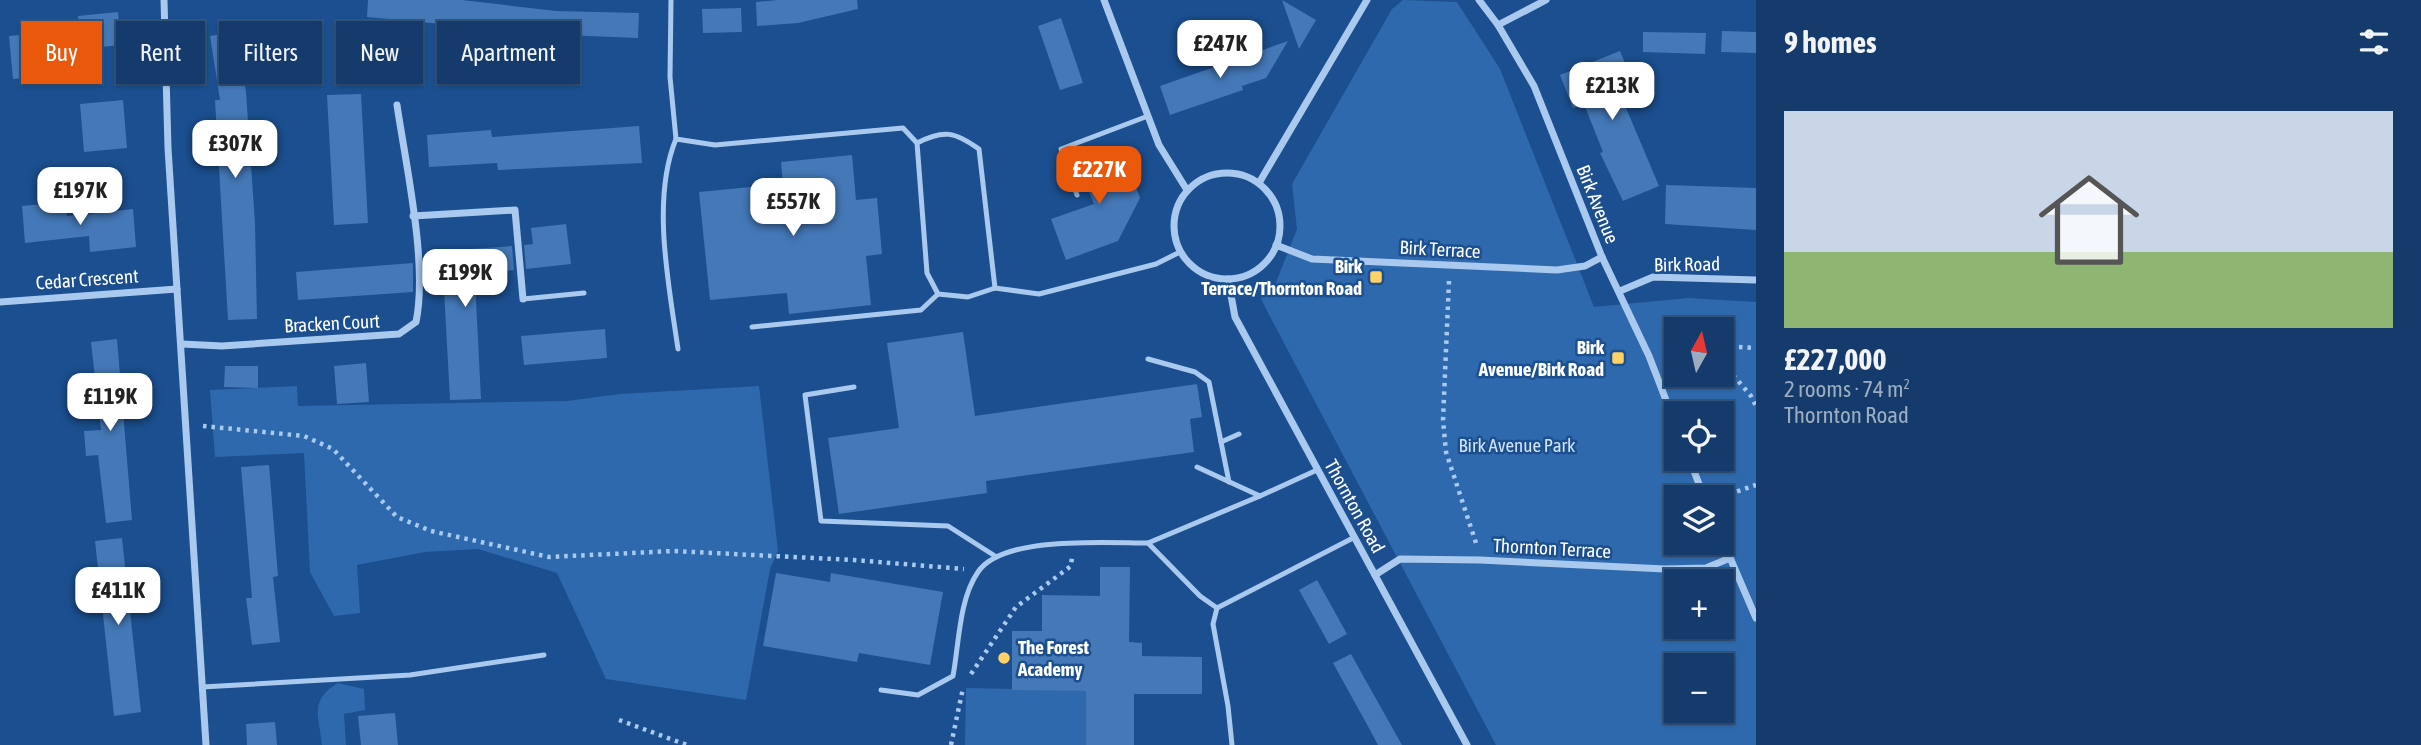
<!DOCTYPE html>
<html lang="en">
<head>
<meta charset="utf-8">
<style>
	body { margin:0; font-family:"Asap Condensed",sans-serif; background:#214673; color:#f1f3f6; height:100vh; display:flex; flex-direction:column; font-size:26px; white-space:nowrap }
	* { box-sizing:border-box; margin:0 }
	p { font-size:23px; color:#9dadc1 }
	.icon { flex:none; width:38px; height:38px; fill:none; stroke:currentColor; stroke-width:2; stroke-linecap:round; stroke-linejoin:round }
	.map { position:relative; flex:1; overflow:hidden }
	.side { display:flex; flex-direction:column; background:#143b6b; width:665px }
	.side>* { flex:none }
	.guide { position:absolute; left:21px; top:21px; width:665px; height:63px; display:flex; gap:14px }
	.needle { width:46px; rotate:8deg }
	.controls { position:absolute; left:1664px; top:317px; display:grid; gap:14px }
	.controls a { display:grid; place-items:center; width:70px; height:70px; border-radius:0px; background:#143b6b; box-shadow:0 2px 5px #0004,0 0 0 2px #33557e; font-size:35px }
	.price { position:absolute; translate:-50% -60px; padding:0 16px; border-radius:14px; background:#fff; color:#222; font-size:23px; line-height:46px; filter:drop-shadow(0 2px 4px #0008) }
	.price::after { content:''; position:absolute; left:50%; top:42px; width:21px; height:16px; margin-left:-10px; background:inherit; clip-path:polygon(0 0,100% 0,50% 100%) }
	.price.current { background:#ea580c; color:#fff }
	ul { padding:0; list-style:none }
	li { display:grid; align-content:center; gap:14px; height:371px; padding:0 28px }
	li+li { border-top:2px solid #33557e }
	li span { display:grid; place-items:center; height:217px; border-radius:0px; color:#555 }
	li>.icon { margin-inline-start:auto }
	span .icon { width:126px; height:126px; fill:#fffc; stroke-width:1 }
	li b { font-size:30px }
	h2 { display:flex; justify-content:space-between; align-items:center; height:84px; padding:0 28px; font-size:30px }
	.chip { padding:0 24px; border-radius:0px; background:#143b6b; box-shadow:0 2px 5px #0004,0 0 0 2px #33557e; font-size:24px; line-height:63px }
	.chip.current { background:#ea580c; color:#fff }
	main { display:flex; flex:1; min-height:0 }
	.map>svg:first-child { display:block }
	.green { fill:#2e69ad; fill-rule:evenodd }
	.building { fill:#4478b7 }
	.lines { fill:none; stroke-linecap:round; stroke-linejoin:round }
	.path { stroke:#a9c9ee; stroke-width:4.5; stroke-dasharray:3.5 5; stroke-linecap:butt }
	.lane { stroke:#a9c9ee; stroke-width:5 }
	.street { stroke:#a9c9ee; stroke-width:7 }
	.poi-dot { fill:#ffd166; stroke:#1b4f8f; stroke-width:2.5 }
	.labels { text-anchor:middle; dominant-baseline:central; stroke-width:5; stroke-linejoin:round; paint-order:stroke }
	.street-label { font-size:19px; fill:#fff; stroke:#1b4f8f }
	.poi-label { font-size:19px; font-weight:bold; fill:#fff; stroke:#1b4f8f; text-anchor:end }
	.park-label { font-size:19px; fill:#cfe3fa; stroke:#1b4f8f }
</style>
</head>
<body>
<main>
<div class="map">
<svg width="1756" height="745" viewBox="0 0 1756 745">
	<rect width="100%" height="100%" fill="#1b4f8f"/>
	<!-- green -->
	<g class="green">
		<path d="M1403,0L1457,2L1500,69L1594,307L1688,298L1756,302V745H1496L1266,309L1261,298L1267,289L1275,285L1297,229L1292,184L1392,9ZM1676,329H1722V374H1676ZM1676,413H1722V458H1676ZM1676,497H1722V542H1676ZM1676,581H1722V626H1676ZM1676,665H1722V710H1676Z"/>
		<path d="M297,386L298,406L567,401L620,394L759,386L778,551L770,569L746,700L606,679L557,573L478,549L425,552L357,565L360,613L334,616L310,572L304,453L215,457L210,390Z"/>
		<path d="M338,683L364,689L365,710L344,714L346,745H322C319,715 309,700 338,683Z"/>
		<path d="M966,688L1120,691L1086,719V745H965Z"/>
	</g>
	<!-- building -->
	<g class="building">
		<path d="M368,0H462L556,11L639,13L638,38L563,35L367,17Z"/>
		<path d="M778,0H857L858,9L798,23L757,26L756,2Z"/>
		<path d="M1282,0L1316,20L1299,49Z"/>
		<path d="M741,8L742,32L703,33L702,9Z"/>
		<path d="M118,12L121,45L81,49L78,16Z"/>
		<path d="M1061,18L1083,83L1060,90L1038,26Z"/>
		<path d="M1722,31L1756,32V53L1721,52Z"/>
		<path d="M56,32L59,75L13,79L9,36Z"/>
		<path d="M236,32L246,92L255,223L257,319L228,320L215,100H220L210,36Z"/>
		<path d="M1643,32L1706,33L1705,54L1643,52Z"/>
		<path d="M1288,41L1266,78L1242,86L1243,90L1170,115L1160,86Z"/>
		<path d="M1620,51L1633,83L1618,89L1659,186L1623,201L1600,153L1603,152L1584,104L1573,108L1560,75Z"/>
		<path d="M361,94L368,223L334,225L327,95Z"/>
		<path d="M123,100L127,148L84,152L80,104Z"/>
		<path d="M639,126L642,163L498,170L497,163L429,167L427,135L491,130L492,137Z"/>
		<path d="M1120,146L1140,198L1118,241L1066,260L1051,219L1094,204L1077,162Z"/>
		<path d="M852,155L856,200L877,198L882,254L866,256L871,305L789,314L787,293L710,300L699,192L783,184L781,162Z"/>
		<path d="M1666,185L1756,188V230L1665,224Z"/>
		<path d="M65,202L67,216L133,209L136,247L90,252L89,236L25,243L22,206Z"/>
		<path d="M566,224L571,264L526,269L524,245L533,244L531,228Z"/>
		<path d="M512,246L514,270L500,272V278L475,280L481,399L450,400L444,290L425,291V263L442,262L441,251Z"/>
		<path d="M413,263V292L298,300L296,272Z"/>
		<path d="M605,329L607,358L524,365L521,336Z"/>
		<path d="M963,332L975,416L1197,384L1202,417L1190,419L1194,452L986,481L987,493L839,514L828,438L899,428L887,343Z"/>
		<path d="M117,339L132,520L106,523L98,455L86,456L84,431L101,430L91,342Z"/>
		<path d="M366,363L369,402L337,404L334,366Z"/>
		<path d="M225,366H258V388L224,387Z"/>
		<path d="M269,465L278,576L273,577L280,642L252,645L246,598H252L241,467Z"/>
		<path d="M122,538L141,712L114,716L95,541Z"/>
		<path d="M1100,567H1130L1129,642L1142,643V656L1202,657V694H1134V745H1086V691L1012,690V631H1042V595L1100,596Z"/>
		<path d="M776,573L830,582L831,573L943,592L930,665L859,653L857,662L763,646Z"/>
		<path d="M1317,580L1347,634L1329,644L1299,590Z"/>
		<path d="M1351,654L1366,681L1402,745H1378L1370,730L1333,663Z"/>
		<path d="M395,713L398,745H361L358,716Z"/>
		<path d="M275,722L277,745H247L246,724Z"/>
	</g>
	<g class="lines">
		<!-- path -->
		<g class="path">
			<path d="M1449,281L1443,420L1446,452L1476,543"/>
			<path d="M1722,346L1756,348"/>
			<path d="M1664,353L1676,351"/>
			<path d="M1722,362L1751,396L1756,406"/>
			<path d="M203,426L304,436L333,449L397,517L431,531L549,557L673,551L854,560L964,569"/>
			<path d="M1721,497L1756,485"/>
			<path d="M971,674L1016,607L1071,566L1072,557"/>
			<path d="M619,720L687,745"/>
			<path d="M951,745L963,688"/>
		</g>
		<!-- lane -->
		<g class="lane">
			<path d="M671,0L670,77L676,139L715,145L903,128L917,143L927,273L938,294L968,297L995,288L1039,294L1156,264L1180,252"/>
			<path d="M676,139C651,199 669,286 678,349"/>
			<path d="M917,143C944,129 955,132 979,149L995,288"/>
			<path d="M1077,195L1061,149L1148,116"/>
			<path d="M523,299L584,293"/>
			<path d="M752,327L921,310L938,294"/>
			<path d="M1148,359L1195,372L1209,382L1229,482"/>
			<path d="M854,387L805,395L821,521L948,526L995,556"/>
			<path d="M1221,442L1239,434"/>
			<path d="M1197,467L1260,496L1317,470"/>
			<path d="M1148,543L1260,496"/>
			<path d="M1217,608L1213,624L1228,706L1232,745"/>
			<path d="M202,687L410,675L544,655"/>
			<path d="M881,690L918,695L953,676C959,644 959,599 978,572C1003,535 1107,543 1148,543L1200,596L1217,608L1353,538"/>
		</g>
		<!-- street -->
		<g class="street">
			<path d="M164,0L168,148L206,745"/>
			<path d="M1104,0L1159,145L1187,190"/>
			<path d="M1479,0L1498,25L1534,86L1602,257L1649,356L1676,426"/>
			<path d="M1498,25L1546,0"/>
			<circle cx="1227" cy="226" r="53"/>
			<path d="M1259,183L1367,0"/>
			<path d="M413,216L515,210L523,299"/>
			<path d="M1276,245L1312,259L1557,270L1585,266L1602,257"/>
			<path d="M1228,279L1235,317L1467,745"/>
			<path d="M1620,291L1653,277L1756,280"/>
			<path d="M0,302L177,289"/>
			<path d="M182,344L222,346L399,334L416,322C428,264 406,166 397,105"/>
			<path d="M1689,458L1704,497"/>
			<path d="M1722,539L1756,618"/>
			<path d="M1375,575L1400,559L1480,560L1665,569L1706,568L1730,558"/>
		</g>
	</g>
	<!-- markers -->
	<g class="poi-dot">
		<rect x="1369" y="270" width="14" height="14" rx="3.5"/>
		<rect x="1611" y="351" width="14" height="14" rx="3.5"/>
		<circle cx="1004" cy="658" r="7"/>
	</g>
	<g class="labels">
		<!-- street labels -->
		<g class="street-label">
			<text transform="translate(1598 204) rotate(68)">Birk Avenue</text>
			<text transform="translate(1440 249) rotate(3)">Birk Terrace</text>
			<text transform="translate(1687 264) rotate(-1)">Birk Road</text>
			<text transform="translate(87 279) rotate(-4)">Cedar Crescent</text>
			<text transform="translate(332 323) rotate(-3)">Bracken Court</text>
			<text transform="translate(1355 506) rotate(61)">Thornton Road</text>
			<text transform="translate(1552 548) rotate(3)">Thornton Terrace</text>
		</g>
		<!-- poi labels -->
		<g class="poi-label">
			<text x="1362" y="266">Birk<tspan x="1362" dy="22">Terrace/Thornton Road</tspan></text>
			<text x="1604" y="347">Birk<tspan x="1604" dy="22">Avenue/Birk Road</tspan></text>
			<text x="1018" y="647" text-anchor="start">The Forest<tspan x="1018" dy="22">Academy</tspan></text>
		</g>
		<!-- park labels -->
		<g class="park-label">
			<text x="1517" y="445">Birk Avenue Park</text>
		</g>
	</g>
</svg>
<div class="controls">
<a><svg class="needle" viewBox="-14 -14 28 28"><path d="M0-13l5 13h-10z" fill="#e53935"/><path d="M0 13l5-13h-10z" fill="#9dadc1"/></svg></a>
<a><svg class="icon" aria-label="locate" viewBox="0 0 24 24"><circle cx="12" cy="12" r="6"/><path d="M12 2v4M12 18v4M2 12h4M18 12h4"/></svg></a>
<a><svg class="icon" aria-label="layers" viewBox="0 0 24 24"><path d="M12 4l9 5-9 5-9-5zM3 14l9 5 9-5"/></svg></a>
<a>+</a>
<a>−</a>
</div>
<b class="price" style="left:1220px;top:80px">£247K</b>
<b class="price" style="left:1612px;top:122px">£213K</b>
<b class="price" style="left:235px;top:180px">£307K</b>
<b class="price current" style="left:1099px;top:206px">£227K</b>
<b class="price" style="left:80px;top:227px">£197K</b>
<b class="price" style="left:793px;top:238px">£557K</b>
<b class="price" style="left:465px;top:309px">£199K</b>
<b class="price" style="left:110px;top:433px">£119K</b>
<b class="price" style="left:118px;top:627px">£411K</b>
<div class="guide">
<a class="chip current">Buy</a>
<a class="chip">Rent</a>
<a class="chip">Filters</a>
<a class="chip">New</a>
<a class="chip">Apartment</a>
</div>
</div>
<section class="side">
<h2>9 homes<svg class="icon" aria-label="filters" viewBox="0 0 24 24"><path d="M4 7h16M4 17h16"/><circle cx="9" cy="7" r="2"/><circle cx="15" cy="17" r="2"/></svg></h2>
<ul>
<li><span style="background:linear-gradient(#c9d6e8 65%,#8fb573 0)"><svg class="icon" aria-label="home" viewBox="0 0 24 24"><path d="M3 11l9-7 9 7M6 9v11h12V9"/></svg></span><div><b>£227,000</b><p>2 rooms · 74 m²</p><p>Thornton Road</p></div></li>
</ul>
</section>
</main>
</body>
</html>
